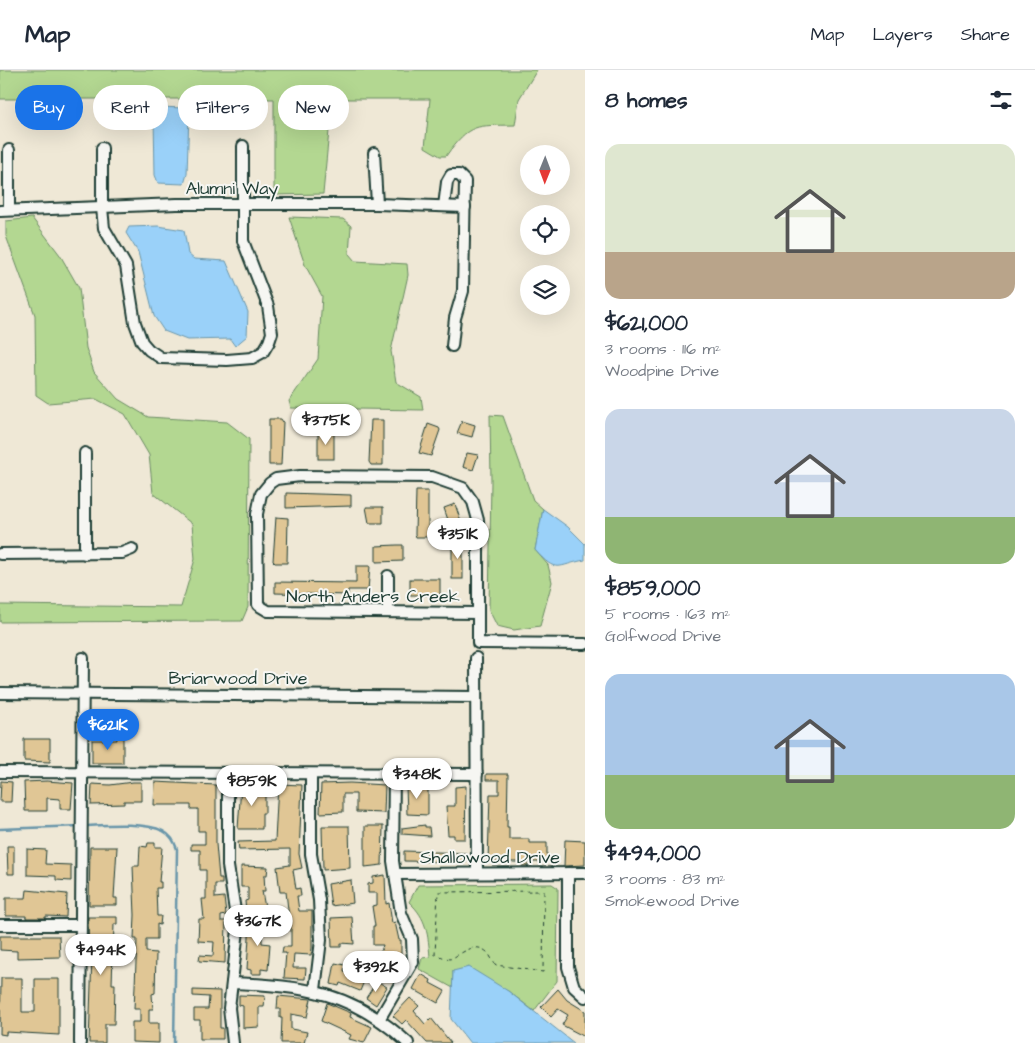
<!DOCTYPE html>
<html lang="en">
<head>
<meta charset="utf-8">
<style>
	body { margin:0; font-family:"Architects Daughter",sans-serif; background:#f6f6f7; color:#1f2937; height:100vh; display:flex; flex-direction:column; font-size:19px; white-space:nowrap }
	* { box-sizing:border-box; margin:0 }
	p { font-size:16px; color:#747a83 }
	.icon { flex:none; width:28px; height:28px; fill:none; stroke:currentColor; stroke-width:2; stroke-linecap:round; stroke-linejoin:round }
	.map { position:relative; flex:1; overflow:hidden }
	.drawer { display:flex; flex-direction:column; background:#fff; width:450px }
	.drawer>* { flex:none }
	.top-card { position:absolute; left:15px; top:15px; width:475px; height:45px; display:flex; gap:10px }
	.needle { width:32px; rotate:181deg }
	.tools { position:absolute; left:520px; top:75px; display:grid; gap:10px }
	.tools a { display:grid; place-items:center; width:50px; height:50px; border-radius:50%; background:#fff; box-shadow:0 5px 20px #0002; font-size:25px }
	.price { position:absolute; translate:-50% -42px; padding:0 11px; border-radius:18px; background:#fff; color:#222; font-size:16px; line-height:32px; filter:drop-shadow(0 1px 2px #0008) }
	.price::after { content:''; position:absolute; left:50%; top:30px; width:15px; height:11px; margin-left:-8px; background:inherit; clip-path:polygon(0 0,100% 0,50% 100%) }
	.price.active { background:#1a73e8; color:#fff }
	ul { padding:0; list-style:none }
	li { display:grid; align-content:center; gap:10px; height:265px; padding:0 20px }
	li span { display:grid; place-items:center; height:155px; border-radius:15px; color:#555 }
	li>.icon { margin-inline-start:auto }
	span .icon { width:90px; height:90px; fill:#fffc; stroke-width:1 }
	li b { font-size:21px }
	h2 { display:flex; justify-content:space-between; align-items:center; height:60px; padding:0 20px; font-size:21px }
	.pill { padding:0 18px; border-radius:22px; background:#fff; box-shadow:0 5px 20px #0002; font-size:18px; line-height:45px }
	.pill.active { background:#1a73e8; color:#fff }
	header { display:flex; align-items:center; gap:30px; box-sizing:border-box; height:70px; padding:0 25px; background:#fff; border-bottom:1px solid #e0e1e3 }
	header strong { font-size:24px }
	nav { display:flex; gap:28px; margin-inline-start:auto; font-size:18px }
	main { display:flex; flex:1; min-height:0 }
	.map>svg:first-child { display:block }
	.green { fill:#b3d791; stroke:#698a62 }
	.water { fill:#9ad1f9; stroke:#6996aa }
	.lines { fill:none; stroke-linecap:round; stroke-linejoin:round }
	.stream { stroke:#6996aa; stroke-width:2.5 }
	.building { fill:#e0c695; stroke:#1f3d34 }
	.minor-casing { stroke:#1f3d34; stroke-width:14 }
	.path { stroke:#1f3d34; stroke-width:1; stroke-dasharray:4 4; stroke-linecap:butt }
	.minor { stroke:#f6f6f2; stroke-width:10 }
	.labels { text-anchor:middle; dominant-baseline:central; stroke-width:4; stroke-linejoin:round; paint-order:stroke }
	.street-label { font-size:18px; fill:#1f3d34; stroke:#f6f6f2 }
</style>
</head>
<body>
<header>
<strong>Map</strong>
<nav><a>Map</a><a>Layers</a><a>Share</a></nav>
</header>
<main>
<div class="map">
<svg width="585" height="973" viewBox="0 0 585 973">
	<rect width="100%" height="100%" fill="#efe8d6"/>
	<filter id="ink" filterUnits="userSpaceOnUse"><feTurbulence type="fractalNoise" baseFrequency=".02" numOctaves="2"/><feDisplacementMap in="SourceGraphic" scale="10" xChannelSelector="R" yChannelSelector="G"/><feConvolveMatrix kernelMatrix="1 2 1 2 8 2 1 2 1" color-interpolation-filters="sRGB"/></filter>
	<g filter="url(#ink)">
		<!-- green -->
		<g class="green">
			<path d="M0,0H537L519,29L515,55C476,56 470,52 446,86H440L425,77L430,29H332L323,124L274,125V29H0Z"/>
			<path d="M289,147L343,149L351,156L349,184L355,191L407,194L408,205L391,281L396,312L421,327L423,340L291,338L289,331L318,289L322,226L305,195Z"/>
			<path d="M32,148L60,185L79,218L86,278L94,302L118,329L148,347L227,352L249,369L248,537L242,551L0,552V535L181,537L195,489L192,454L153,423L149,385L125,344L96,329L48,333L36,325L35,245L6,166V151Z"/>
			<path d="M490,345L503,346L533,430L543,439L535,480L548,495L552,512L540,556L514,560L497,556L489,540L491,411Z"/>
			<path d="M552,814L558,818L557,911L534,941L508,921L453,901V918L419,899L422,888L430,887C428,865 427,848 409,832L418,815Z"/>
		</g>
		<!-- water -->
		<g class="water">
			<path d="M160,37L183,38L189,43L187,104L184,114L158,113L155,105L154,47Z"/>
			<path d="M158,156L184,160L188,184L194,189L226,191L248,242L247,266L235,276L230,269L187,270L164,261L154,246L138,182L126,163L129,157Z"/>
			<path d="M543,439L568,457L585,474V490C557,495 557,505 535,480Z"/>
			<path d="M469,897L508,921L574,973H470L451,949L453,901Z"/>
		</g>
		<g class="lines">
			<!-- stream -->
			<g class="stream">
				<path d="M85,756C106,755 145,752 163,761C171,765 174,771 177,779L174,973"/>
				<path d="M0,759L80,756"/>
			</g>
		</g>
		<!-- building -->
		<g class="building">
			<path d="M269,349H281L283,352L281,395H269Z"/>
			<path d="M371,350H383V395H371L369,392Z"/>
			<path d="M462,351L475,355L472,367L457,363Z"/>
			<path d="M428,354L439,358L440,360L431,386L419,383Z"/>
			<rect x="318" y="362" width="16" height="27"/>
			<path d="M467,383L478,385L473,400L463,397Z"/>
			<path d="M416,421H428V467H416L415,464Z"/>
			<path d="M286,423L351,425V436L286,438Z"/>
			<path d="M455,434L463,458L452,462L444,438Z"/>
			<path d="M366,437H383V453H369Z"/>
			<path d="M276,447L288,448L287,493H275L273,491Z"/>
			<rect x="452" y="470" width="11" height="39"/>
			<path d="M397,475H403V491L376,492V476Z"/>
			<path d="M356,496H370L368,520H348V525L275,523V512L356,513Z"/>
			<rect x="410" y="509" width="30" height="16"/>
			<path d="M116,664H123V693H92V670H117Z"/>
			<path d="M24,669H50V692L24,691Z"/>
			<path d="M486,704H508L507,757H509V769H529V773H547V792H528V796H522V792H488L490,724H499V710H486Z"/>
			<path d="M1,711L12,712L11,732H0Z"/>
			<path d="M47,711L73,713L71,739H60V729L47,728V741H25L24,712Z"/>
			<path d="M133,712H141V731H124V734L91,735L92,714L110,715Z"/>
			<path d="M155,712L216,715V774L219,808H222V814H215V828L224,827L226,845L221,846V851H226L225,893L199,891L200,885L213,886L214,872L198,871L199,849H204L202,829H206V800H200V780H191V774H205V761H198V739H191V735H154Z"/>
			<path d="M350,713L385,715L384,743L356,742V724H343V742L320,743L321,714Z"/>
			<path d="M278,714L302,715L299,784L302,798L293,800L296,819L300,818L301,826H297L299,841H312V878L311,885L294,884L293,898H306L305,909L284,908L286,883H282L283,877H291V848H289L286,822H280L277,797L290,795V779L239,780L238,772L275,771Z"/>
			<path d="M414,714L428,715V745L407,744L406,716H414Z"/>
			<path d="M241,716H265V743H262V759H238Z"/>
			<path d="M466,716L465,769H454V765H448L446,736H455V717Z"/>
			<path d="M425,755V757H429L430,766L402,764V758Z"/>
			<path d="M322,756H349L350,798L323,800Z"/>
			<path d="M365,756H383L382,795L365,797Z"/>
			<path d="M565,770L585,771V795L564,796Z"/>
			<path d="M148,773H155V777H162L159,812H161V818H156L157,846H161L160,855L157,854V869H146V882L156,883L155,923L152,924L153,939H149V953H159V973L132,972V952H140V939H134L137,869H134L135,845L133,796H139L140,776L147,777Z"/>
			<path d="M7,776H14V804H8Z"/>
			<path d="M90,777H117L114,828H117V835H89Z"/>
			<path d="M27,779L46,780L45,794L71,795V811L56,810V806L27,805Z"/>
			<path d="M404,781L466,783V792L404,791Z"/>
			<path d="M241,796L268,797L267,805H264L265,821H262L265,838L246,842L245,831L248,830V817H241Z"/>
			<path d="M385,805L386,834L389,833L392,853L395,852L399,870H401V889L396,905L376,898L383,875H373V856H375L372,836L377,835V823H368V814L373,813V807Z"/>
			<path d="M351,810L353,833L331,836L328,814Z"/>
			<path d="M27,820L67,824L66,847L46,846V848H26V846H6V828H26Z"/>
			<path d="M88,847H117V854H114L112,914H115L114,954H105V973H89L92,886H89Z"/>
			<path d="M352,847L354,874L341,873V877H332L331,848Z"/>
			<path d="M250,851H271V860H262V873L270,874L268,900L261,899V904H251V900L247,899Z"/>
			<path d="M0,866H59L60,887L17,888V881L0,880Z"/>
			<path d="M335,893L345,895L344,901L356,903L358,898L367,904L360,921L340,913L339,916L331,914Z"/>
			<path d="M421,904L431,910L430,913L445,921L438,933L413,919Z"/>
			<path d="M1,908H22V942H35V909H59V965L6,962V965L0,964Z"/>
			<path d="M377,911L387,917L376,935L366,928Z"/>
			<path d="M558,919L567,930L585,941V967L562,955L568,945L558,939L551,947L541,937Z"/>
			<path d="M193,920L220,921V958H223V969H200V950H194V939H208L209,927L193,926Z"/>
			<path d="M239,925L265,926L264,937H259V957L243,958V936L239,935Z"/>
			<path d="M278,926L311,929L307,947L291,944V959L307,962L304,973H281L282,948H280V939H277Z"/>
			<path d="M410,928L419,936L414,941L425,954L431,948L451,973H427L406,950L402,954L393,946Z"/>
			<path d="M327,933L351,943L350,947L372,957L364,973L349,969L351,965L321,951Z"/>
		</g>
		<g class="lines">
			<defs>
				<g id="minor">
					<path d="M102,78V138L104,158L126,196L135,253L142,272L149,280L161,288L227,290L252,288L263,282L269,272L272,263L268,236L243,171V76"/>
					<path d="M9,80V139"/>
					<path d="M374,83L377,134"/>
					<path d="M444,136L447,112L451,105H459L465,111L463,221L455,248L452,276"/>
					<path d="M0,141L177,134H377L465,137"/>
					<path d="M85,383V484"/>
					<path d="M0,484L122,483L132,479"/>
					<path d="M388,506V542"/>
					<path d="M478,543L268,541L258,535L257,444L261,424L270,413L276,409L300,406L432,407L463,418L473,432L478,450V573L585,574"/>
					<path d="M476,588L477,803"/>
					<path d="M0,623L475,627"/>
					<path d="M0,702L477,704"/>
					<path d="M228,703V796L238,860L229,938L233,973"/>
					<path d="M311,704V784L319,830L321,870L315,920"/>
					<path d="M568,803V897L574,917L585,927"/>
					<path d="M396,804L585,803"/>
					<path d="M0,855H80"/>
					<path d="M232,913C305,916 353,922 408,973"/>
					<path d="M380,948L413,892L412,869L401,843L393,791L394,704"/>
					<path d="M80,973L83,588"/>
				</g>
			</defs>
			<!-- minor casing -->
			<use href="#minor" class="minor-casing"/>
			<!-- path -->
			<path class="path" d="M544,821L543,902L496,895C492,891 491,886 487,882C474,871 462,884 450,889L435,885L438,822Z"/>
			<!-- minor -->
			<use href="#minor" class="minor"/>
		</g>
	</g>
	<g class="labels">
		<!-- street labels -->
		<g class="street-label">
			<text x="232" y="118">Alumni Way</text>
			<text x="373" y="526">North Anders Creek</text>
			<text x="238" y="608">Briarwood Drive</text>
			<text x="490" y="787">Shallowood Drive</text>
		</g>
	</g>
</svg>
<div class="tools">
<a><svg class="needle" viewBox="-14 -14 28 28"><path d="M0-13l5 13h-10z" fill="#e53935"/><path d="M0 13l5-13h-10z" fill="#747a83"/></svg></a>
<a><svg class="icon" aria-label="locate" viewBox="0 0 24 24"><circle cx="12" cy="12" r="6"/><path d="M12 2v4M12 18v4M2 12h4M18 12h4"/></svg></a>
<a><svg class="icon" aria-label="layers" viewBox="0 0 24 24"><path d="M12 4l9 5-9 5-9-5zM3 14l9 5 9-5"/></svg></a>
</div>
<b class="price" style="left:326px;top:376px">$375K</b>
<b class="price" style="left:458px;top:490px">$351K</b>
<b class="price active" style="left:108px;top:681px">$621K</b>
<b class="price" style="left:417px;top:730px">$348K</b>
<b class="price" style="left:252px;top:737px">$859K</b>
<b class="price" style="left:258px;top:877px">$367K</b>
<b class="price" style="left:101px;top:906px">$494K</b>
<b class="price" style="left:376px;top:923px">$392K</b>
<div class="top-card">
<a class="pill active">Buy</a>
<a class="pill">Rent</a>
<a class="pill">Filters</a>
<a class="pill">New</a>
</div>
</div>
<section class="drawer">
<h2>8 homes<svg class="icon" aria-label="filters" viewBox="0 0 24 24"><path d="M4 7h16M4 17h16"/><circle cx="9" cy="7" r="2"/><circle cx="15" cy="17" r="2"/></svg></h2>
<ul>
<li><span style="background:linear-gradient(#dfe7d0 70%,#b9a48a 0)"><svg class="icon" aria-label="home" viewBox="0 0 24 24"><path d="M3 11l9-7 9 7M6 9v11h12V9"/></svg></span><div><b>$621,000</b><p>3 rooms · 116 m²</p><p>Woodpine Drive</p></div></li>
<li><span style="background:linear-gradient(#c9d6e8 70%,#8fb573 0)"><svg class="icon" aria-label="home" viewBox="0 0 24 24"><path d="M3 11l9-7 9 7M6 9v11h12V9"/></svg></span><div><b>$859,000</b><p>5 rooms · 163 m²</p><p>Golfwood Drive</p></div></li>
<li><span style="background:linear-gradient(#a9c7e8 65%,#8fb573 0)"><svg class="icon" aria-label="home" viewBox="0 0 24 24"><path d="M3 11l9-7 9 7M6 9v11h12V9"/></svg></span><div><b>$494,000</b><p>3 rooms · 83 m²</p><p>Smokewood Drive</p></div></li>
</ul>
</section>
</main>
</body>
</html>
